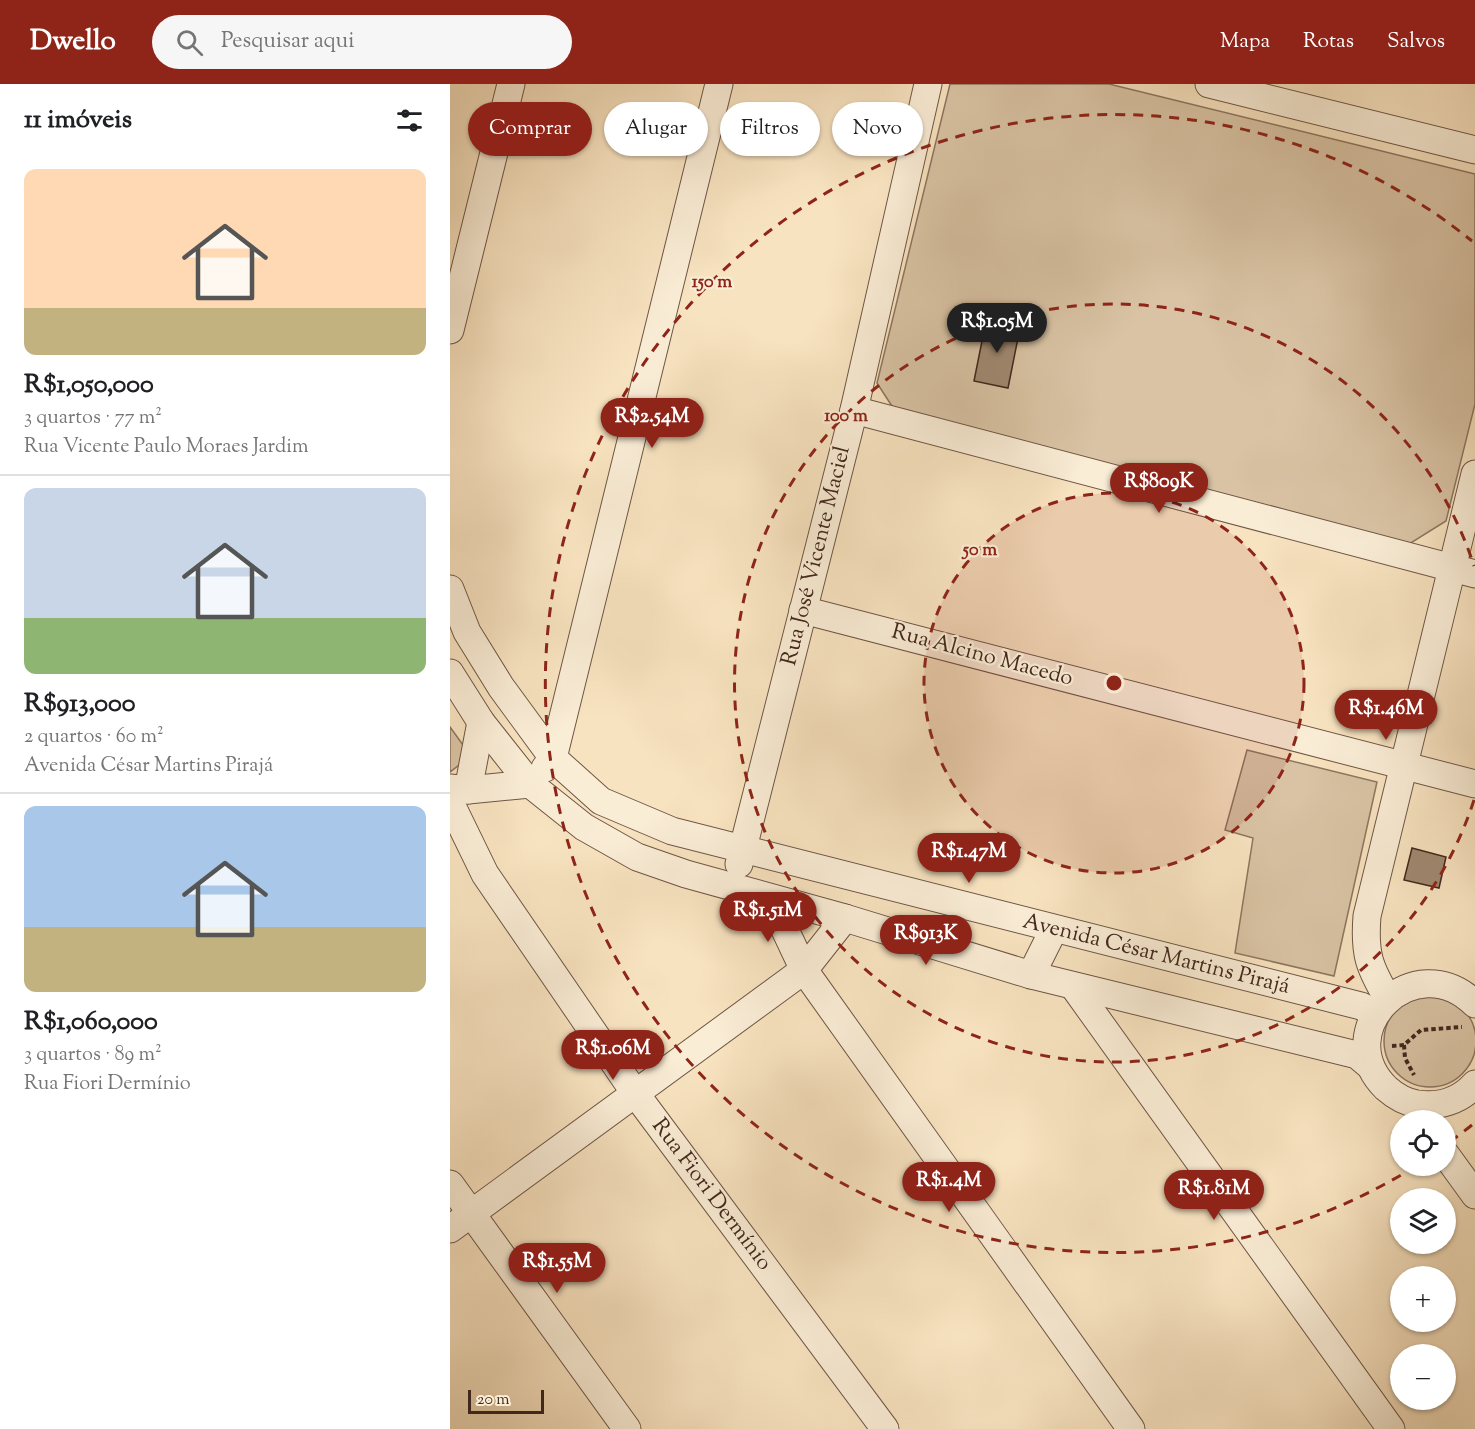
<!DOCTYPE html>
<html lang="pt">
<head>
<meta charset="utf-8">
<style>
	body { margin:0; font-family:"Sorts Mill Goudy",serif; background:#f6f6f6; color:#202124; height:100vh; display:flex; flex-direction:column; font-size:22px; white-space:nowrap }
	* { box-sizing:border-box; margin:0 }
	p { font-size:20px; color:#757577 }
	.icon { flex:none; width:33px; height:33px; fill:none; stroke:currentColor; stroke-width:2; stroke-linecap:round; stroke-linejoin:round }
	.map { position:relative; flex:1; overflow:hidden }
	.details { display:flex; flex-direction:column; background:#fff; width:450px }
	.details>* { flex:none }
	.guide { position:absolute; left:18px; top:18px; width:570px; height:54px; display:flex; gap:12px }
	.fabs { position:absolute; left:940px; top:1026px; display:grid; gap:12px }
	.fabs a { display:grid; place-items:center; width:66px; height:66px; border-radius:50%; background:#fff; box-shadow:0 2px 4px #0004; font-size:30px }
	.scale { position:absolute; left:18px; bottom:15px; width:76px; box-sizing:border-box; padding-left:6px; border:3px solid #41271c; border-top:0; font-size:16px; line-height:21px; white-space:nowrap; color:#41271c; -webkit-text-stroke:4px #faedd6; paint-order:stroke }
	.price { position:absolute; translate:-50% -51px; padding:0 14px; border-radius:21px; background:#8f2418; color:#fff; font-size:20px; line-height:39px; filter:drop-shadow(0 2px 3px #0008) }
	.price::after { content:''; position:absolute; left:50%; top:36px; width:18px; height:14px; margin-left:-9px; background:inherit; clip-path:polygon(0 0,100% 0,50% 100%) }
	.price.on { background:#222; color:#fff }
	ul { padding:0; list-style:none }
	li { display:grid; align-content:center; gap:12px; height:318px; padding:0 24px }
	li+li { border-top:2px solid #e0e0e0 }
	li span { display:grid; place-items:center; height:186px; border-radius:12px; color:#555 }
	li>.icon { margin-inline-start:auto }
	span .icon { width:108px; height:108px; fill:#fffc; stroke-width:1 }
	li b { font-size:26px }
	h2 { display:flex; justify-content:space-between; align-items:center; height:72px; padding:0 24px; font-size:26px }
	.tag { padding:0 21px; border-radius:27px; background:#fff; box-shadow:0 2px 4px #0004; font-size:21px; line-height:54px }
	.tag.on { background:#8f2418; color:#fff }
	header { display:flex; align-items:center; gap:36px; box-sizing:border-box; height:84px; padding:0 30px; background:#8f2418; color:#fff }
	header strong { font-size:28px }
	nav { display:flex; gap:33px; margin-inline-start:auto; font-size:21px }
	.search { width:420px; height:54px; background:#f6f6f6; display:flex; align-items:center; gap:15px; box-sizing:border-box; padding:0 21px; border-radius:33px; color:#757577; font-size:22px }
	main { display:flex; flex:1; min-height:0 }
	.map>svg:first-child { display:block }
	.green { fill:#d9c3a4; stroke:#8d7560; stroke-width:1.5 }
	.building { fill:#a08971; stroke:#41271c; stroke-width:1.5 }
	.lines { fill:none; stroke-linecap:round; stroke-linejoin:round }
	.minor-casing { stroke:#6f5645; stroke-width:29 }
	.path { stroke:#41271c; stroke-width:4; stroke-dasharray:4.5 3; stroke-linecap:butt }
	.minor { stroke:#faedd6; stroke-width:27 }
	.ring { fill:none; stroke:#8f2418; stroke-width:3; stroke-dasharray:10 8 }
	.labels { text-anchor:middle; dominant-baseline:central; stroke-width:4.5; stroke-linejoin:round; paint-order:stroke }
	.street-label { font-size:22px; fill:#41271c; stroke:#faedd6 }
	.centre { fill:#8f2418; stroke:#faedd6; stroke-width:3 }
	.ring-label { font-size:18px; text-anchor:middle; font-weight:bold; fill:#8f2418; stroke:#faedd6; stroke-width:4.5; stroke-linejoin:round; paint-order:stroke }
</style>
</head>
<body>
<header>
<strong>Dwello</strong>
<div class="search"><svg class="icon" aria-label="search" viewBox="0 0 24 24"><circle cx="10" cy="10" r="6"/><path d="M15 15l6 6"/></svg>Pesquisar aqui</div>
<nav><a>Mapa</a><a>Rotas</a><a>Salvos</a></nav>
</header>
<main>
<section class="details">
<h2>11 imóveis<svg class="icon" aria-label="filters" viewBox="0 0 24 24"><path d="M4 7h16M4 17h16"/><circle cx="9" cy="7" r="2"/><circle cx="15" cy="17" r="2"/></svg></h2>
<ul>
<li><span style="background:linear-gradient(#ffd9b3 75%,#c2b280 0)"><svg class="icon" aria-label="home" viewBox="0 0 24 24"><path d="M3 11l9-7 9 7M6 9v11h12V9"/></svg></span><div><b>R$1,050,000</b><p>3 quartos · 77 m²</p><p>Rua Vicente Paulo Moraes Jardim</p></div></li>
<li><span style="background:linear-gradient(#c9d6e8 70%,#8fb573 0)"><svg class="icon" aria-label="home" viewBox="0 0 24 24"><path d="M3 11l9-7 9 7M6 9v11h12V9"/></svg></span><div><b>R$913,000</b><p>2 quartos · 60 m²</p><p>Avenida César Martins Pirajá</p></div></li>
<li><span style="background:linear-gradient(#a9c7e8 65%,#c2b280 0)"><svg class="icon" aria-label="home" viewBox="0 0 24 24"><path d="M3 11l9-7 9 7M6 9v11h12V9"/></svg></span><div><b>R$1,060,000</b><p>3 quartos · 89 m²</p><p>Rua Fiori Dermínio</p></div></li>
</ul>
</section>
<div class="map">
<svg width="1025" height="1345" viewBox="0 0 1025 1345">
	<rect width="100%" height="100%" fill="#f8e3c0"/>
	<filter id="stains"><feTurbulence type="fractalNoise" baseFrequency=".00333" numOctaves="4"/><feColorMatrix values="0 0 0 0 .2 0 0 0 0 .09 0 0 0 0 .02 0 0 0 .5 -.17"/></filter>
	<radialGradient id="worn" r=".72"><stop offset=".6" stop-color="#630" stop-opacity="0"/><stop offset="1" stop-color="#630" stop-opacity=".3"/></radialGradient>
	<!-- green -->
	<g class="green">
		<path d="M500,0H659L1025,90V320L996,437L956,462L449,333L427,299Z"/>
		<path d="M0,643L21,672L0,688Z"/>
		<path d="M797,666L927,698L884,892L785,869L803,754L775,746Z"/>
		<circle cx="980" cy="957" r="46"/>
	</g>
	<!-- building -->
	<g class="building">
		<path d="M536,237L570,244L558,304L524,297Z"/>
		<path d="M962,764L996,773L989,804L954,796Z"/>
	</g>
	<g class="lines">
		<defs>
			<g id="minor">
				<path d="M759,0L1025,66"/>
				<path d="M0,246L61,0"/>
				<path d="M404,326L1025,490"/>
				<path d="M0,505L17,548L51,603L103,674L151,717L222,747L911,922L926,929"/>
				<path d="M353,526L1025,700"/>
				<path d="M0,589L31,638L80,700L134,743L187,773L236,790L395,834L581,891L907,971L920,982"/>
				<path d="M95,684L103,674L269,0"/>
				<path d="M0,704L18,706L80,700"/>
				<path d="M18,706L31,638"/>
				<path d="M0,718L35,790L185,1009L435,1345"/>
				<path d="M289,780L404,326L478,0"/>
				<path d="M320,814L354,886L681,1345"/>
				<path d="M581,891L604,845"/>
				<path d="M624,903L941,1345"/>
				<path d="M938,915C919,883 914,870 917,832L1025,390"/>
				<path d="M1025,920C964,860 878,947 936,1004C945,1012 955,1018 967,1020C989,1023 1010,1017 1025,1000"/>
				<path d="M996,1071L1025,1111"/>
				<path d="M0,1100L177,1345"/>
				<path d="M0,1145L354,886L395,834"/>
			</g>
		</defs>
		<!-- minor casing -->
		<use href="#minor" class="minor-casing"/>
		<!-- path -->
		<g class="path">
			<path d="M954,961L955,974L964,991"/>
			<path d="M942,962L954,961L971,946L1012,943"/>
		</g>
		<!-- minor -->
		<use href="#minor" class="minor"/>
	</g>
	<!-- distance rings -->
	<circle cx="664" cy="599" r="190" fill="#8f2418" fill-opacity=".12"/>
	<g class="ring">
		<circle cx="664" cy="599" r="190"/>
		<path d="M1024 716A379 379 0 1 1 1024 482"/>
		<path d="M1022 1041A569 569 0 0 1 998 1059M966 1082A569 569 0 1 1 1022 157"/>
	</g>
	<g class="labels">
		<!-- street labels -->
		<g class="street-label">
			<text transform="translate(367 472) rotate(-76)">Rua José Vicente Maciel</text>
			<text transform="translate(532 572) rotate(15)">Rua Alcino Macedo</text>
			<text transform="translate(706 871) rotate(14)">Avenida César Martins Pirajá</text>
			<text transform="translate(261 1111) rotate(53)">Rua Fiori Dermínio</text>
		</g>
	</g>
	<circle cx="664" cy="599" r="9" class="centre"/>
	<g class="ring-label">
		<text x="262" y="203">150 m</text>
		<text x="396" y="337">100 m</text>
		<text x="530" y="471">50 m</text>
	</g>
	<rect width="100%" height="100%" filter="url(#stains)"/>
	<rect width="100%" height="100%" fill="url(#worn)"/>
</svg>
<div class="fabs">
<a><svg class="icon" aria-label="locate" viewBox="0 0 24 24"><circle cx="12" cy="12" r="6"/><path d="M12 2v4M12 18v4M2 12h4M18 12h4"/></svg></a>
<a><svg class="icon" aria-label="layers" viewBox="0 0 24 24"><path d="M12 4l9 5-9 5-9-5zM3 14l9 5 9-5"/></svg></a>
<a>+</a>
<a>−</a>
</div>
<div class="scale">20 m</div>
<b class="price on" style="left:547px;top:270px">R$1.05M</b>
<b class="price" style="left:202px;top:365px">R$2.54M</b>
<b class="price" style="left:709px;top:430px">R$809K</b>
<b class="price" style="left:936px;top:657px">R$1.46M</b>
<b class="price" style="left:519px;top:800px">R$1.47M</b>
<b class="price" style="left:318px;top:859px">R$1.51M</b>
<b class="price" style="left:476px;top:882px">R$913K</b>
<b class="price" style="left:163px;top:997px">R$1.06M</b>
<b class="price" style="left:499px;top:1129px">R$1.4M</b>
<b class="price" style="left:764px;top:1137px">R$1.81M</b>
<b class="price" style="left:107px;top:1210px">R$1.55M</b>
<div class="guide">
<a class="tag on">Comprar</a>
<a class="tag">Alugar</a>
<a class="tag">Filtros</a>
<a class="tag">Novo</a>
</div>
</div>
</main>
</body>
</html>
